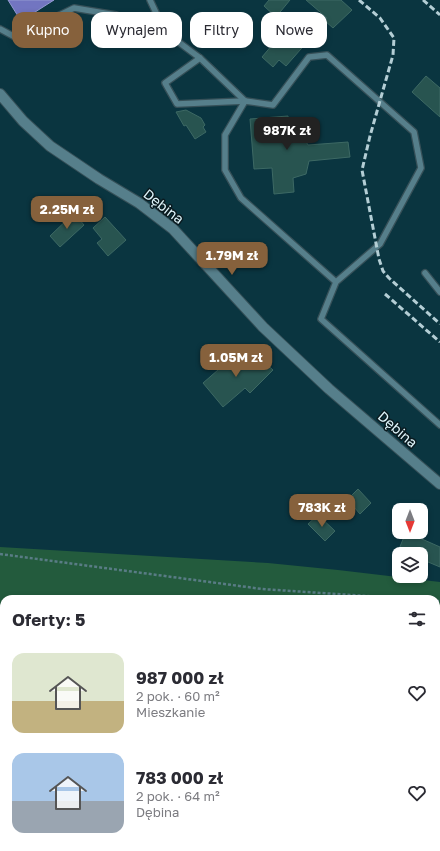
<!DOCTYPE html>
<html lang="pl">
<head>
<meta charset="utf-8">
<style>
	body { margin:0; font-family:"Golos Text",sans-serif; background:#f2f2f3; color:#2b2b33; height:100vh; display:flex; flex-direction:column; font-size:15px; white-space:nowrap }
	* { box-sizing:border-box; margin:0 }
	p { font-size:13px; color:#7c7c81 }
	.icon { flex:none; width:22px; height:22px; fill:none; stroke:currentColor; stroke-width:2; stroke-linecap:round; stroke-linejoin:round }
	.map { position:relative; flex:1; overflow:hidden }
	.drawer { position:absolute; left:0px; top:595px; width:440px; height:256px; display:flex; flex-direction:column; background:#fff; border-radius:12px 12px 0 0; box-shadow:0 2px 6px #0003 }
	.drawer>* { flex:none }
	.top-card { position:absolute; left:12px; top:12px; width:416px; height:36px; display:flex; gap:8px }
	.needle { width:26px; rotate:180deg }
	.fabs { position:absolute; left:392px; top:503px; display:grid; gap:8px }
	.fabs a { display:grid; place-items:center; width:36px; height:36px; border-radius:8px; background:#fff; box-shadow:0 2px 6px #0003; font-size:20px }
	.price { position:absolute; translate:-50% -34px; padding:0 9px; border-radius:8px; background:#86613c; color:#fff; font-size:13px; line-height:26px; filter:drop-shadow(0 1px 2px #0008) }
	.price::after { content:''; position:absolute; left:50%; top:24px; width:12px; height:9px; margin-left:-6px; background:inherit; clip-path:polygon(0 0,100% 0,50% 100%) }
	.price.on { background:#222; color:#fff }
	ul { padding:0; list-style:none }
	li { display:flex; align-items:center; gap:12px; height:100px; padding:0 12px }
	li span { display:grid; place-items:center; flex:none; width:112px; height:80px; border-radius:12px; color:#555 }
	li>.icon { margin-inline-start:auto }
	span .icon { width:48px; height:48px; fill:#fffc; stroke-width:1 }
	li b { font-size:17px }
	h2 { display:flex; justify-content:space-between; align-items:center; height:48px; padding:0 12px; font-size:17px }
	.chip { padding:0 14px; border-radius:12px; background:#fff; box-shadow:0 2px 6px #0003; font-size:14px; line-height:36px }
	.chip.on { background:#86613c; color:#fff }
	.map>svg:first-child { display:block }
	.green { fill:#235b3d; fill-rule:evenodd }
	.water { fill:#7275c1; stroke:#939bd2 }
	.building { fill:#285450; stroke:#3d6964 }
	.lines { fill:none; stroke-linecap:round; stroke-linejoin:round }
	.lane-casing { stroke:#365058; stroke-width:8 }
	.street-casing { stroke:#365058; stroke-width:12 }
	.path { stroke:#597c85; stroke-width:2.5; stroke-dasharray:3 2; stroke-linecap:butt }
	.lane { stroke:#567f8b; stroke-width:5.5 }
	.street { stroke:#567f8b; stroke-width:10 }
	.rail { stroke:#b4ced5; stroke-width:3; stroke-dasharray:6 3; stroke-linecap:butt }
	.labels { text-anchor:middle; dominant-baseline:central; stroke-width:3; stroke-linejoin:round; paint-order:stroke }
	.street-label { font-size:14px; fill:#dff5fb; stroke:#0a1a1f }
</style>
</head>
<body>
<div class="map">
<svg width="440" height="851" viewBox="0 0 440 851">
	<rect width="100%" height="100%" fill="#0a3540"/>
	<!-- green -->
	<path class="green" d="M0,547L268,563L338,570L440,582V851H0ZM4,599H436V847H4Z"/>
	<!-- water -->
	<g class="water">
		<path d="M8,0H54L21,21Z"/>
		<path d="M0,660L4,664V727L0,728Z"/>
	</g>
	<!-- building -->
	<g class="building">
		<path d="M269,0H290L276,17L264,6Z"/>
		<path d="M306,0H341L352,10L333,28L325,21L327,18Z"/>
		<path d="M290,24L308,41L286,66L279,60L273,67L262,57Z"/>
		<path d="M426,76L440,88V117L412,92Z"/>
		<path d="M186,110L201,118L205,125L203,127L206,132L195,139L186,125L184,126L176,112Z"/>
		<path d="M288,116L289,129L301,133L308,145L348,142L350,157L309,161L306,174L293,178L294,192L274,194L272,168L254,169L250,119Z"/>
		<path d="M74,213L84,225L60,247L50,236Z"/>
		<path d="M105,217L126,240L108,256L97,243L102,239L93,228Z"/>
		<path d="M237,348L254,367L262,360L273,370L250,393L245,388L223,407L203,383L226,363L224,360Z"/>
		<path d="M358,489L371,503L360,514L354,507L351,510L344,503Z"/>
		<path d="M318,515L335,531L325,541L308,524Z"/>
		<path d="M406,532L440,547V567L421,559V554H410L399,549Z"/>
	</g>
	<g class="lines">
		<defs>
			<g id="lane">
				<path d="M150,0L165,32"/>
				<path d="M0,29L15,37L74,8L116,15L165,32L200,58L245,101"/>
				<path d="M200,58L165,83L177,104L245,101"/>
				<path d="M425,273L440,292"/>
				<path d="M336,282L241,198L225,170V135L245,101L273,105L309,57L327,55L414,132L421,168L380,244L336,282L321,319L440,425"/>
			</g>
			<path id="street" d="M0,94L23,121L50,146L99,179L139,203L173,229L263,327L329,389L440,484"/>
		</defs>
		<!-- lane casing -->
		<use href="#lane" class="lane-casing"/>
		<!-- street casing -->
		<use href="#street" class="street-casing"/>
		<!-- path -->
		<g class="path">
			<path d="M0,554L262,589L411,599"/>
			<path d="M436,601H440"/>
		</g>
		<!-- lane -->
		<use href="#lane" class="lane"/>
		<!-- street -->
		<use href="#street" class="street"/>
		<!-- rail -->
		<g class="rail">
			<path d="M359,0L380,18L394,38L393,55L370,136L362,170L379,259L383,271L389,278L440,324"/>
			<path d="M423,0L440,15"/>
			<path d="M385,294L440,342"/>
		</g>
	</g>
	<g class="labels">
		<!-- street labels -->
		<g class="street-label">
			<text transform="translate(164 206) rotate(38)">Dębina</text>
			<text transform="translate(398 429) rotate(41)">Dębina</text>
		</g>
	</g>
</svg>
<div class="fabs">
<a><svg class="needle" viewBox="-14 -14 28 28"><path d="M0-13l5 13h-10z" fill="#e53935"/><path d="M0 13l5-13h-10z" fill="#7c7c81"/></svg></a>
<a><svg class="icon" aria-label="layers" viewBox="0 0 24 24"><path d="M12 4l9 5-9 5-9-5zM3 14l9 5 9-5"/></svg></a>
</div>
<b class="price on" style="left:287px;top:151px">987K zł</b>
<b class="price" style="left:67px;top:230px">2.25M zł</b>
<b class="price" style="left:232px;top:276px">1.79M zł</b>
<b class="price" style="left:236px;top:378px">1.05M zł</b>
<b class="price" style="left:322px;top:528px">783K zł</b>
<div class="top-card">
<a class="chip on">Kupno</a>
<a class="chip">Wynajem</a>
<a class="chip">Filtry</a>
<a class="chip">Nowe</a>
</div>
<section class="drawer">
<h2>Oferty: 5<svg class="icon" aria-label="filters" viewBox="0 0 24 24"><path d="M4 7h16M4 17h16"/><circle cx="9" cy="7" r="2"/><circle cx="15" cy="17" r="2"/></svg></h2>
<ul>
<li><span style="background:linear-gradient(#dfe7d0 60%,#c2b280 0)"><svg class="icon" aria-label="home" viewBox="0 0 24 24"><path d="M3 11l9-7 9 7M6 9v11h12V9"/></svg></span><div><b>987 000 zł</b><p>2 pok. · 60 m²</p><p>Mieszkanie</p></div><svg class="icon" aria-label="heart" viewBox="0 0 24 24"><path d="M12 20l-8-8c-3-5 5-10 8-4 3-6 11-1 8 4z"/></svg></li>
<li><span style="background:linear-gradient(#a9c7e8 60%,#9aa5b1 0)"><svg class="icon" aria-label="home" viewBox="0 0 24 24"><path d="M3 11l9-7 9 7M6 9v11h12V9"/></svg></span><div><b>783 000 zł</b><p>2 pok. · 64 m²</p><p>Dębina</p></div><svg class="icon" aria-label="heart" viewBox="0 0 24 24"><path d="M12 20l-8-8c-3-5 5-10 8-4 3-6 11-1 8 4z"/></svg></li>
</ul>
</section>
</div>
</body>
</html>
